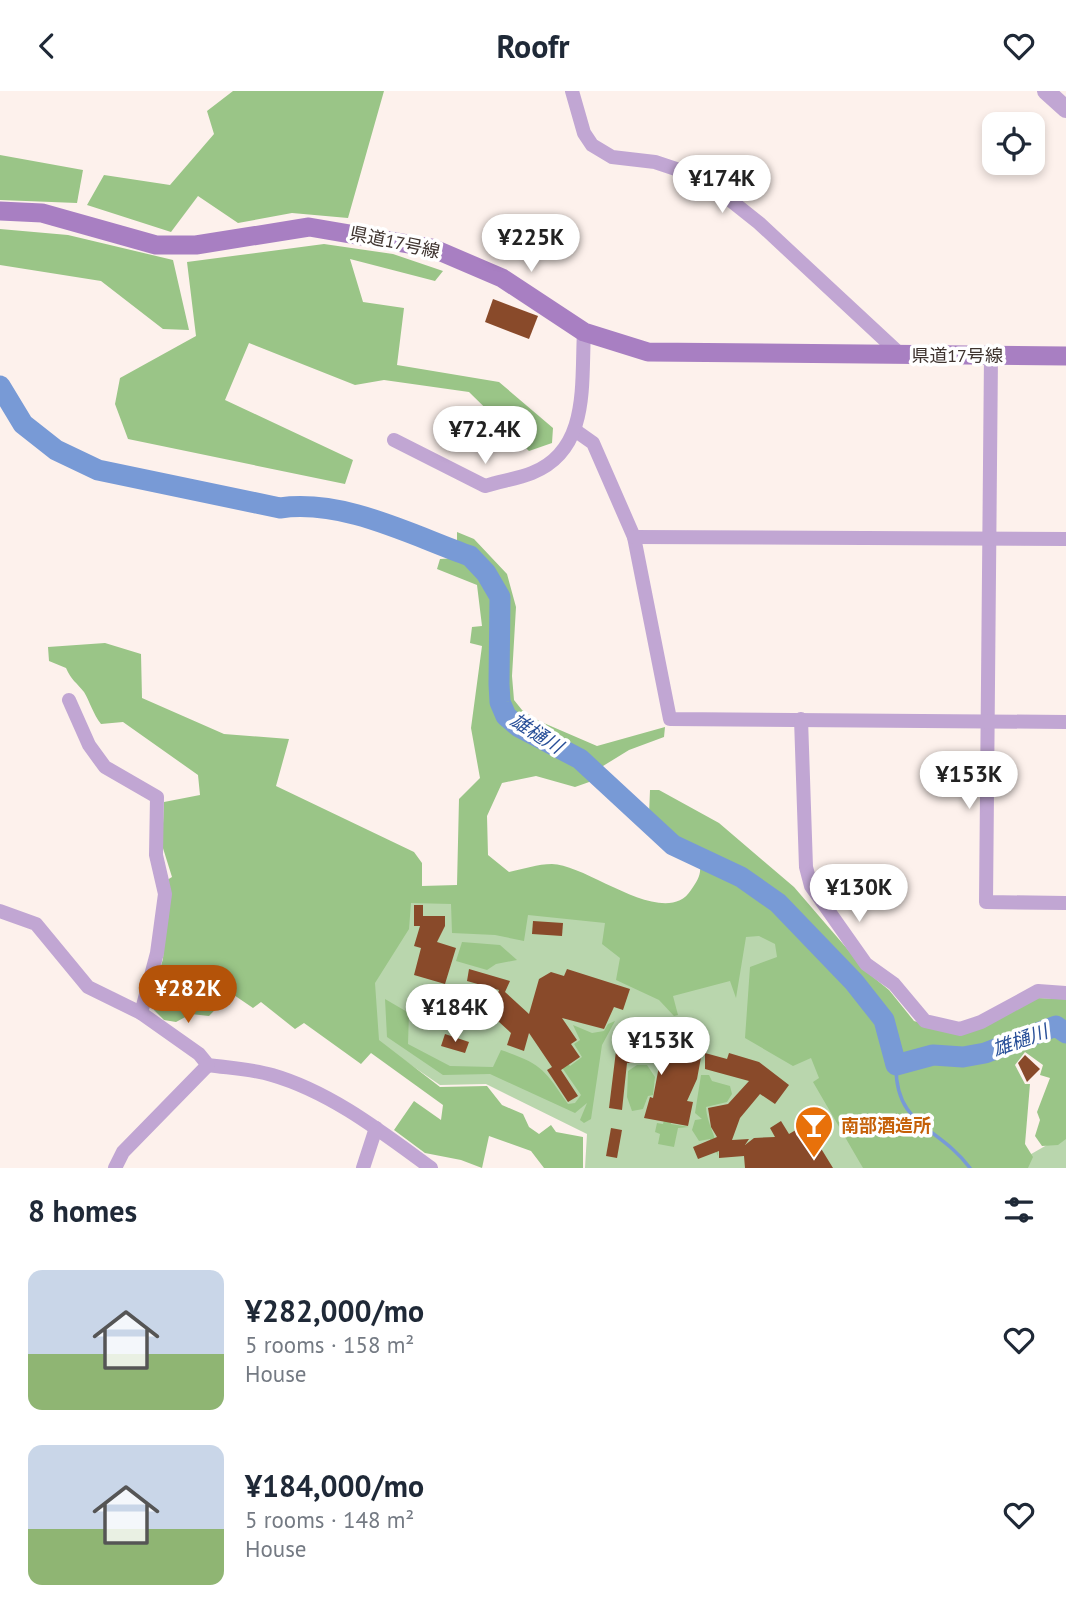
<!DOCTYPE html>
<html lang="en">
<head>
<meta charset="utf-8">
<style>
	body { margin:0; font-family:"PT Sans","Noto Sans JP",sans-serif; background:#f6f6f7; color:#1f2937; height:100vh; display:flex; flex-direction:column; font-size:26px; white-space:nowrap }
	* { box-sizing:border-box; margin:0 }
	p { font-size:23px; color:#747a83 }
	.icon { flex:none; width:38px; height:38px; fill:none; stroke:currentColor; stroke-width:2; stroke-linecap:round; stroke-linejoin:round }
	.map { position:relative; height:1077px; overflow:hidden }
	.drawer { display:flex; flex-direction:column; background:#fff; flex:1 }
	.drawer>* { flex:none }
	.tools { position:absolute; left:982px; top:21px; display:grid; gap:14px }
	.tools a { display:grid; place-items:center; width:63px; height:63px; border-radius:14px; background:#fff; box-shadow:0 4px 10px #0003; font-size:35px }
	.price { position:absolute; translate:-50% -60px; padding:0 16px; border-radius:24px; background:#fff; color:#222; font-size:23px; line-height:46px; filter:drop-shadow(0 2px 4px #0008) }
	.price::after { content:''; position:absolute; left:50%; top:42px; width:21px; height:16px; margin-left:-10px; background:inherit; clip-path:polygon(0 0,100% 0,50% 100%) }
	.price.active { background:#b45309; color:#fff }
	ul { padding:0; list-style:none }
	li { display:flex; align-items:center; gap:21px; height:175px; padding:0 28px }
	li span { display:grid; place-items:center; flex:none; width:196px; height:140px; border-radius:14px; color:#555 }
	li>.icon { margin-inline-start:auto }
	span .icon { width:84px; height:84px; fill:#fffc; stroke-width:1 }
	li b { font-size:30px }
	h2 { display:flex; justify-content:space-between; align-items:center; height:84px; padding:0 28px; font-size:30px }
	header { display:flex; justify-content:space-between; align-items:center; height:91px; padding:0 28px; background:#fff; font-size:32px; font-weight:600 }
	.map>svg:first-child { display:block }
	.green { fill:#b9d6ad }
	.forest { fill:#9ac587 }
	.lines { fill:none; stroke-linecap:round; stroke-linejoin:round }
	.stream { stroke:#789ad6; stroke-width:3.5 }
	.river { stroke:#789ad6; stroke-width:21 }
	.building { fill:#894a2a }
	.minor { stroke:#c1a6d3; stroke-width:14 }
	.tertiary { stroke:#c1a6d3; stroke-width:18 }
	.secondary { stroke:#a87fc2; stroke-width:19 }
	.labels { text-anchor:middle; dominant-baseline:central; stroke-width:7; stroke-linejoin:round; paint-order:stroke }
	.street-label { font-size:18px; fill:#3e332e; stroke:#fff }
	.food-label { font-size:18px; font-weight:bold; fill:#c56008; stroke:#fff; text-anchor:start }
	.water-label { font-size:19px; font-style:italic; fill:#284f98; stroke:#fff }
</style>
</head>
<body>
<header><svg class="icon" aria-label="back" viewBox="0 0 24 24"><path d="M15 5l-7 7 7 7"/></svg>Roofr<svg class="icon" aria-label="heart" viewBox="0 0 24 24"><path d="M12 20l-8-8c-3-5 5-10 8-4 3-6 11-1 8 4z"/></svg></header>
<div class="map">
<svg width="1066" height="1077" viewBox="0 0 1066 1077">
	<rect width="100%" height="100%" fill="#fdf1ec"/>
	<!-- green -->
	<g class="green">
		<path d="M415,795L748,839L781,848L817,960L883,1077H585L587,1043L486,993L440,994L376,950L371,896Z"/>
		<path d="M1066,1043V1077H957L1026,1066Z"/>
	</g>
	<!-- forest -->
	<g class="forest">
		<path d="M233,0H384L348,127L292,122L238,132L198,105L171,141L87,114L104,84L170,94L214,43L207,20Z"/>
		<path d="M0,64L83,79L77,112L0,109Z"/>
		<path d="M0,138L68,144L173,169L189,239L163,238L101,190L0,174Z"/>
		<path d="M324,153L393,163L443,180L435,190L350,168L363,211L404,217L397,274L499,291L553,337L552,352L529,360L469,301L384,289L355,294L249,252L225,309L353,369L345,393L128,348L115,313L120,287L196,245L187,171Z"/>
		<path d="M457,441L474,448L507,483L516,516L512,585L514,609L522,619L539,630L597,655L665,636L664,646L629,659L603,675L592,690L575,696L536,685L502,692L487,725L488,764L509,781C523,778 538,773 552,773C587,773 665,840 691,799C697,790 701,785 700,775L672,764L649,724L650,699H659L719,732L794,796L868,882L889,899L914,930L960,944L1037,907L1066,908V1048L1058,1054L1042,1055L1035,1045L1040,1029L1037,1021L1050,987L1040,984L1043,974L1025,961L1015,974L1025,993H1030L1025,1053L1033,1066L1028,1077H863L813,991L819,987L811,967L793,975L745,947L750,876L777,866L775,853L759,845L746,846L736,907L730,890L673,905L678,924L674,925L659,909L616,889L620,867L602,853L605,832L528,824L524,850L495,844L452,842L451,813L411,812L409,838L375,892L379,949L440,996L487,995L502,1014L523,1023L529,1036L539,1043L551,1034L556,1041L583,1046V1077H544L531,1060L489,1045L482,1077L461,1069L425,1062L394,1039L414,1010L441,1029L443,1014L371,962L361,973L304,932L295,938L261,911L253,917L231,902L209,925L191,923L176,931L164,929L154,919L152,905L163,868L167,789L172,786L162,754L164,711L200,704L198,684L123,631L101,633C93,623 90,611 84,601C77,592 71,589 66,577L49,570L48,556L105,552L141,563L142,607L224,643L289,648L276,695L414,761L422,772V795L457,794L459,708L480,687L471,637L482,555L470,552L472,536L482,535L477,494L437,478L440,468L459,467L492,484L488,470L457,450Z"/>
		<path d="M462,851L500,854L517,869L496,873L487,879L456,870Z"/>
		<path d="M385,908L409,922L408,953L450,975L493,976L501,959C542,973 544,978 568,1013L575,1012L581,1004L554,965L560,961L570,975L582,966L574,953L580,949L573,934L592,942L604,940L608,933L615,930L602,954L591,1028L584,1032L580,1029L587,1012L575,1022L490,983L443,984L387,946Z"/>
		<path d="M637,974H647L655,986L653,1004L648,1005L643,1018L632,1020L627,1006L628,980Z"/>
		<path d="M701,984H709L712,990L730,995L732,1003L727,1011L706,1016C707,1034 717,1044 718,1065L710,1048L699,1050L692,1039L695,1029L702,1028L695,1022Z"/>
		<path d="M669,1010L674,1015L671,1033L689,1036L678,1037L674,1056L658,1053L660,1043L655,1041L657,1032L663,1033Z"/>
	</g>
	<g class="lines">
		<!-- stream -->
		<path class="stream" d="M896,974C895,1036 939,1035 970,1077"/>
		<!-- river -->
		<path class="river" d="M0,295L23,333L56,359L98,379L280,417C344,408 411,444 470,465L486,482L500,506L499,593L500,611L506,625L519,636L580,668L673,754L741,786L778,812L854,891L884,929L896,974L933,964L963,966L985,962L1056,935L1066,942"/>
	</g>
	<!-- building -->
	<g class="building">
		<path d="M493,208L538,225L529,248L485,231Z"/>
		<path d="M414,814H423V825H445V835L437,851L456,857L445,893L414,884L421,857L414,855L420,835H414Z"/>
		<path d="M533,830L563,832L562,845L532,843Z"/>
		<path d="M469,878L510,890L505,901L529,923L539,888L551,881L564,885L567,878L630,898L623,919L614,916L604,938L562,927L577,949L571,953L580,966L561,979L578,1005L568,1011L547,979L552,976L529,942L524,960L507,954L511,942L498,930L490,929L499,899L467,890Z"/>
		<path d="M641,939L692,953L690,958L702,961L697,988L687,1010L693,1011L688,1035L644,1027L650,1006L653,1007L660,970L627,972L622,1019L609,1017L616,960L633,963Z"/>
		<path d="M445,943L469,951L465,962L441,955Z"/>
		<path d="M705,962L727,968L729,962L759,971L789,994L775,1013L760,1003L740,1027L732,1049L749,1048L745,1054L754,1047L775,1046L770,1037L781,1030L789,1043L806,1033L833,1077H745L744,1065L719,1067V1060L698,1068L693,1056L717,1046L711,1036L708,1017L728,1013L749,990L705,978Z"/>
		<path d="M1025,964L1040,978L1027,991L1018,972Z"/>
		<path d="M611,1037L622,1039L617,1067L606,1065Z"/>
	</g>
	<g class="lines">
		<!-- minor -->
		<g class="minor">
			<path d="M572,0L584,42L592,54L612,66L655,71L676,78L715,97L759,132L901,264"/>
			<path d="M991,264L986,811L1066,812"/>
			<path d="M576,340L593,352L634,446L670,628L1066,631"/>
			<path d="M394,349L485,395C500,390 517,388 532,382C590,359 581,293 584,241"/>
			<path d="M634,446L1066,448"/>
			<path d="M69,609L89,654L105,676L157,706L156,764L165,803L157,862L141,922"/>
			<path d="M801,628L806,776L811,795L866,873L894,893L925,930L960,938L981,931L1038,900L1066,902"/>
			<path d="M0,820L36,833L88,896L141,922L199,963L208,974C229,977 252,978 272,984C331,1001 383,1042 431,1077"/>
			<path d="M115,1077L123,1061L208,974"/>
			<path d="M363,1077L376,1037"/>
		</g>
		<!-- tertiary -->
		<path class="tertiary" d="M1046,0L1066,18"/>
		<!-- secondary -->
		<path class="secondary" d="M0,120L42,122L156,154H196L309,136L432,157L502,187L584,241L648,261L1066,265"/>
	</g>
	<!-- icons -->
	<defs>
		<symbol id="bar-pin" viewBox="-11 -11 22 30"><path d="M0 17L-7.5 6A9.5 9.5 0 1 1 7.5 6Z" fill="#e8710a" stroke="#fff"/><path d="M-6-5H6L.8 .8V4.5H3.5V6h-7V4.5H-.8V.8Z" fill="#fff"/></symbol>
	</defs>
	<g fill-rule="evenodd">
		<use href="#bar-pin" x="792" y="1012" width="44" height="60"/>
	</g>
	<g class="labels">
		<!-- street labels -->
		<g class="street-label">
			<text transform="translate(395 151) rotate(12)">県道17号線</text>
			<text x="957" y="264">県道17号線</text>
		</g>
		<!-- food labels -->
		<g class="food-label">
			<text x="841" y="1034">南部酒造所</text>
		</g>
		<!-- water labels -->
		<g class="water-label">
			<text transform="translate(537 642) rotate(32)">雄樋川</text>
			<text transform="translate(1020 949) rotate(-20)">雄樋川</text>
		</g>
	</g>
</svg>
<div class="tools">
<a><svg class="icon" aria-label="locate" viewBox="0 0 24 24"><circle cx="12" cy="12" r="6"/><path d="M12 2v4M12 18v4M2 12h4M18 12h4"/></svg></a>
</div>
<b class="price" style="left:722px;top:124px">¥174K</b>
<b class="price" style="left:531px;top:183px">¥225K</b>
<b class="price" style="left:485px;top:375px">¥72.4K</b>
<b class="price" style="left:969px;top:720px">¥153K</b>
<b class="price" style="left:859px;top:833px">¥130K</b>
<b class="price active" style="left:188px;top:934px">¥282K</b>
<b class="price" style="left:455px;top:953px">¥184K</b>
<b class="price" style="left:661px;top:986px">¥153K</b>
</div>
<section class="drawer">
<h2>8 homes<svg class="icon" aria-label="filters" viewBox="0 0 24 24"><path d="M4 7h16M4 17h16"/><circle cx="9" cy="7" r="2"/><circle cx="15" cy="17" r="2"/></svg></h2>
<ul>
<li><span style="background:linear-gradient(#c9d6e8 60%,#8fb573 0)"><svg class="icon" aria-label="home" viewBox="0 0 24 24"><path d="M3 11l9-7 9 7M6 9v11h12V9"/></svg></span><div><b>¥282,000/mo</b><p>5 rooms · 158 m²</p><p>House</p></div><svg class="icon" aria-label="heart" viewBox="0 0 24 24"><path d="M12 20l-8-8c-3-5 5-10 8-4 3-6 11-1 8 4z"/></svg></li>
<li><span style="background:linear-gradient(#c9d6e8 60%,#8fb573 0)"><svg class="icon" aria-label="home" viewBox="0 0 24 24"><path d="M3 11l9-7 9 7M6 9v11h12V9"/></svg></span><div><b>¥184,000/mo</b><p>5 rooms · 148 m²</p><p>House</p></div><svg class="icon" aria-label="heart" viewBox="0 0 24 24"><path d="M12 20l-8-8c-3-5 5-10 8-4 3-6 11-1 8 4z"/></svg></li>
</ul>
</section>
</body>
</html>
